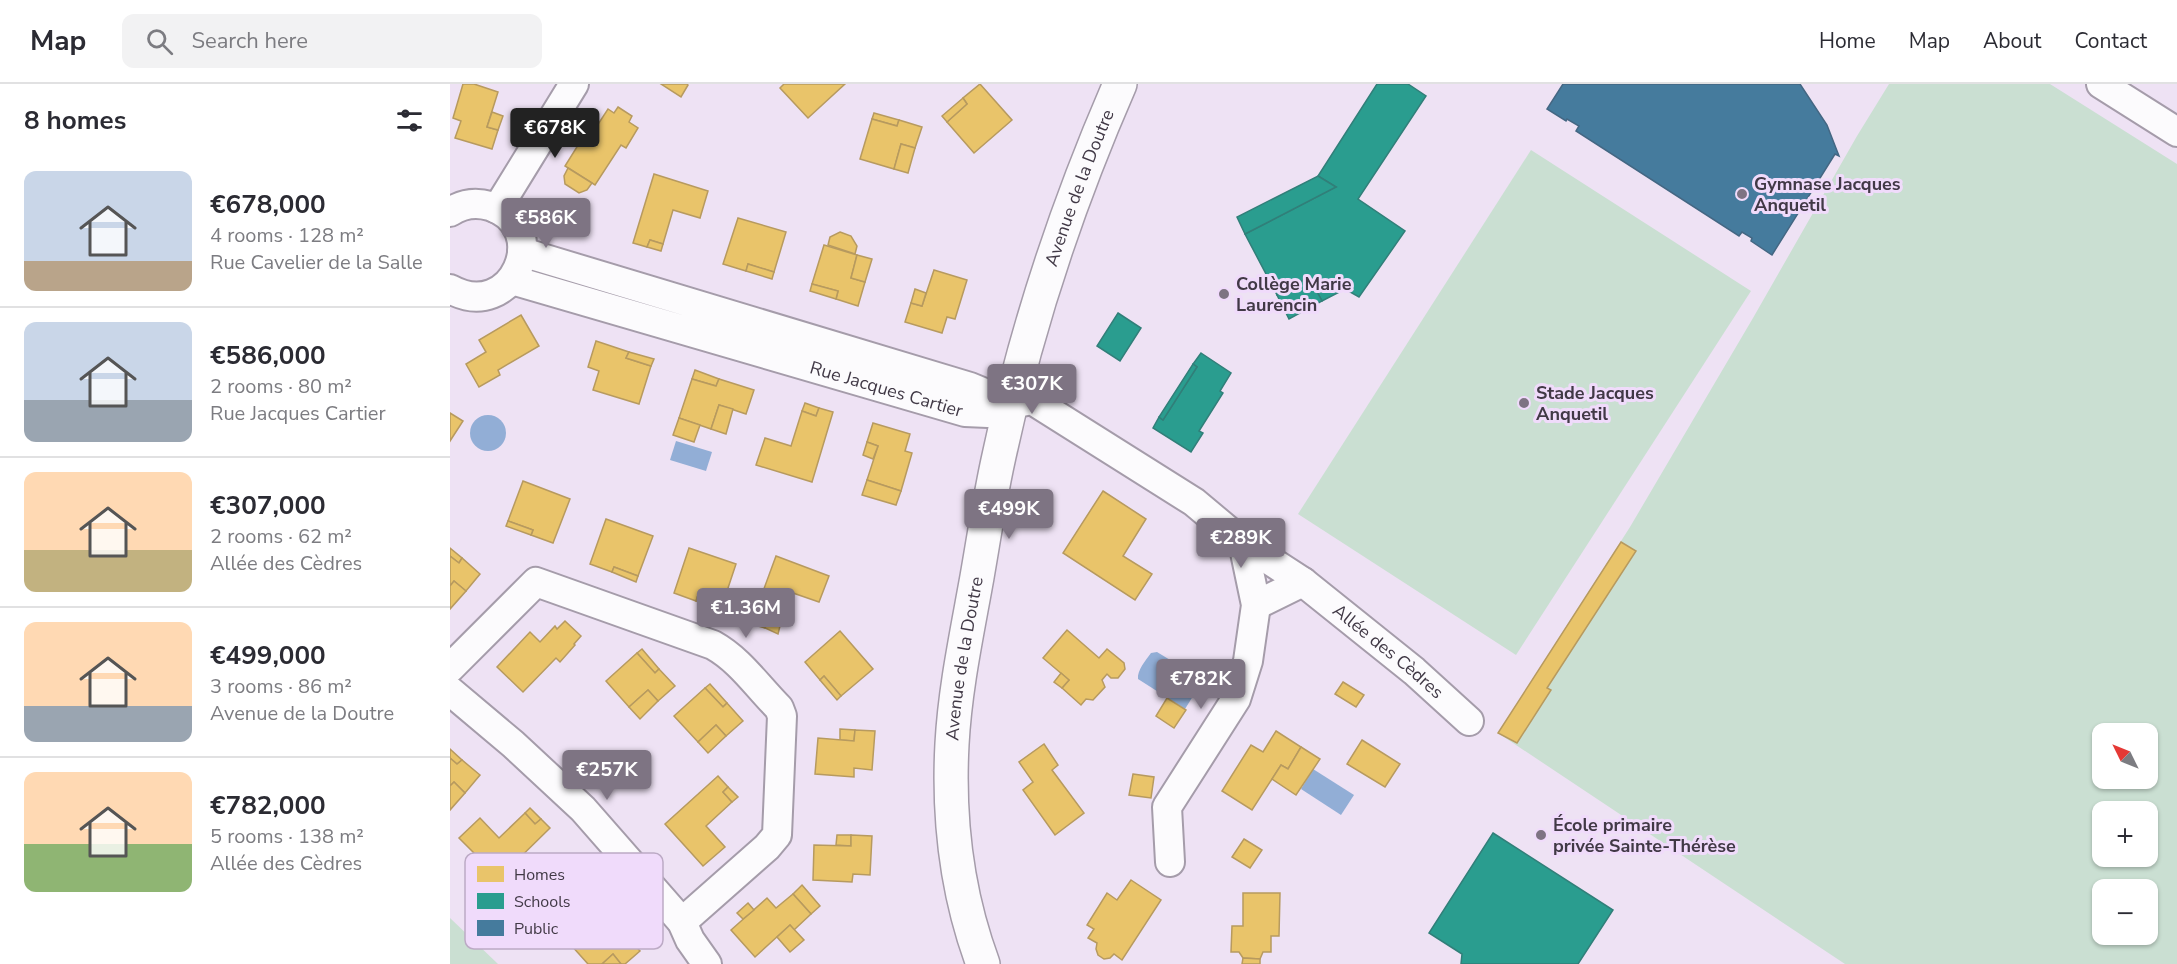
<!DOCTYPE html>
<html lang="en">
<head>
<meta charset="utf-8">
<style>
	body { margin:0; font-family:"Nunito Sans",sans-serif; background:#f2f2f3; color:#2b2b33; height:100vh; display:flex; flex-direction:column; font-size:22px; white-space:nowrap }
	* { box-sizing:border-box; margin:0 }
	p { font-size:20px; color:#7c7c81 }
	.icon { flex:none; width:33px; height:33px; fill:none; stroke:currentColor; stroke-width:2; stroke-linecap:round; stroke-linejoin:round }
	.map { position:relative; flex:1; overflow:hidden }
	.sheet { display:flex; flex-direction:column; background:#fff; width:450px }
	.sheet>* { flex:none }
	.needle { width:39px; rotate:313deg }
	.controls { position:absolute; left:1642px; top:639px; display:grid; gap:12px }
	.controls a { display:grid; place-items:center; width:66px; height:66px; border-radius:12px; background:#fff; box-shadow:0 2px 4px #0004; font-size:30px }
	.price { position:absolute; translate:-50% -51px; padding:0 14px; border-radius:6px; background:#7e7483; color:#fff; font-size:20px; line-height:39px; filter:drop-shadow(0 2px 3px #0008) }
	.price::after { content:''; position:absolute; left:50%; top:36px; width:18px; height:14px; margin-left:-9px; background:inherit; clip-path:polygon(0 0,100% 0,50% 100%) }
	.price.current { background:#222; color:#fff }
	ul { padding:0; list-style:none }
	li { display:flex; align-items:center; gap:18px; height:150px; padding:0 24px }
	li+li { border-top:2px solid #e1e1e2 }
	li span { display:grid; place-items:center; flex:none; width:168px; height:120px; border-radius:12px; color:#555 }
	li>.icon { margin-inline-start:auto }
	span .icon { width:72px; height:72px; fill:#fffc; stroke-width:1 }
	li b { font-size:26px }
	h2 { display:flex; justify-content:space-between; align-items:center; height:72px; padding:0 24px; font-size:26px }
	header { display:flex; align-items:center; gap:36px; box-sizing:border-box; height:84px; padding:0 30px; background:#fff; border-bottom:2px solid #e1e1e2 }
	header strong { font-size:28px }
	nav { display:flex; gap:33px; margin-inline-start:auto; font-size:21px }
	.search { width:420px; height:54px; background:#f2f2f3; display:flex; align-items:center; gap:15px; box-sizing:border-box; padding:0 21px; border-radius:12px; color:#7c7c81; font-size:22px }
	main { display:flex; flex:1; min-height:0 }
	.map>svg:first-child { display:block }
	.green { fill:#cadfd2; fill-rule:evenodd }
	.water { fill:#92aed6 }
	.homes { fill:#e9c46a; stroke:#b79a5f; stroke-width:1.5 }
	.schools { fill:#2a9d8f; stroke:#317f79; stroke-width:1.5 }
	.public { fill:#457b9d; stroke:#446783; stroke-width:1.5 }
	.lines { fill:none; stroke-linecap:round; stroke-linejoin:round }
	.minor-casing { stroke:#a59caa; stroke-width:32 }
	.major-casing { stroke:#a59caa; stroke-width:36 }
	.minor { stroke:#fcfbfd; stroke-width:28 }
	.major { stroke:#fcfbfd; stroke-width:33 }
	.poi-dot { fill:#7e7483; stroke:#f0dbfb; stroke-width:2 }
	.labels { text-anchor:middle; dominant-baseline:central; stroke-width:6; stroke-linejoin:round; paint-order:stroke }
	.poi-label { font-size:18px; font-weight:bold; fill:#413946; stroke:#f0dbfb; text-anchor:start }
	.street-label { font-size:18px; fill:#413946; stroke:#f0dbfb }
	.key { fill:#f0dbfb; stroke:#bcaac5; stroke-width:1.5 }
	.key-label { font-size:16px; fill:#413946 }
</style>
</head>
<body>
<header>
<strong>Map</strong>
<div class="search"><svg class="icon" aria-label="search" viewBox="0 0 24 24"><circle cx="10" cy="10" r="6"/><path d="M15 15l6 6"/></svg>Search here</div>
<nav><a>Home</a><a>Map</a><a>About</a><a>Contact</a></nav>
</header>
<main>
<section class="sheet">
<h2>8 homes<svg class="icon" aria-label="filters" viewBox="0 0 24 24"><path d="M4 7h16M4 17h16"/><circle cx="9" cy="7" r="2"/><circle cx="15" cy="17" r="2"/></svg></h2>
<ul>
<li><span style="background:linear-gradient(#c9d6e8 75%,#b9a48a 0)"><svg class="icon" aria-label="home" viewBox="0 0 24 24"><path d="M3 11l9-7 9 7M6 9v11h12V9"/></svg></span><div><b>€678,000</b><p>4 rooms · 128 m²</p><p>Rue Cavelier de la Salle</p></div></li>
<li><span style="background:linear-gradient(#c9d6e8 65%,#9aa5b1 0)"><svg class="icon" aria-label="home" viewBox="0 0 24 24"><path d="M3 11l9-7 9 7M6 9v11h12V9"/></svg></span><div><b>€586,000</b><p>2 rooms · 80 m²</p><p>Rue Jacques Cartier</p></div></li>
<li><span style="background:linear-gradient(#ffd9b3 65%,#c2b280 0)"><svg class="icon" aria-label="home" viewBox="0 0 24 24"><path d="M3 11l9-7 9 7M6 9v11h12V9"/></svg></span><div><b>€307,000</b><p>2 rooms · 62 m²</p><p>Allée des Cèdres</p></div></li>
<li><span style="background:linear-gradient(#ffd9b3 70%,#9aa5b1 0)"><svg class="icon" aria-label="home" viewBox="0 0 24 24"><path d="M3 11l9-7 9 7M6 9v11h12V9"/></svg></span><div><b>€499,000</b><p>3 rooms · 86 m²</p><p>Avenue de la Doutre</p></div></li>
<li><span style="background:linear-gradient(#ffd9b3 60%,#8fb573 0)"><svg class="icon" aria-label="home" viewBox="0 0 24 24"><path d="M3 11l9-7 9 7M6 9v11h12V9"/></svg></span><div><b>€782,000</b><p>5 rooms · 138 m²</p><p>Allée des Cèdres</p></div></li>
</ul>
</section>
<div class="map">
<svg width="1727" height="880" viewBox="0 0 1727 880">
	<rect width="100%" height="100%" fill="#eee2f4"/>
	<!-- green -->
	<g class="green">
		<path d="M1439,0H1600L1727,80V880H1395L1048,649L1180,443L1303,234L1407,52ZM1653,650H1698V694H1653ZM1653,728H1698V772H1653ZM1653,806H1698V850H1653Z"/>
		<path d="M1081,66L1301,207L1066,571L848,430Z"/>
		<path d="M0,834L48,880H0Z"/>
	</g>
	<!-- water -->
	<g class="water">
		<circle cx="38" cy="349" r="18"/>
		<path d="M226,357L262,368L256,387L220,376Z"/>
		<path d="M707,568L753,596L735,625L688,595C687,586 696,576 701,569Z"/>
		<path d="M863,685L904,711L891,731L851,705Z"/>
	</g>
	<!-- homes -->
	<g class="homes">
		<path d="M13,0H24L48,8L37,43L48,46L42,65L5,54L11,37L3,34Z"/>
		<path d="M211,0H237L238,1L231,13Z"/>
		<path d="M334,0H395L358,34L330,4Z"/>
		<path d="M530,0L562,36L524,69L497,38L517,20L513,14Z"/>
		<path d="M513,14L517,20L497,38L492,32Z"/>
		<path d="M168,23L182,32L179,38L188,44L176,64L171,61L145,101L115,82L140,42L145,45L158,25L164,29Z"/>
		<path d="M42,28L53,32L48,46L37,43Z"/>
		<path d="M424,29L449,36L447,42L422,35Z"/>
		<path d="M422,35L447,42L449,36L472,43L465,64L451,60L444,85L410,75Z"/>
		<path d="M451,60L465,64L458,89L444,85Z"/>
		<path d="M118,84L142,99L137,106L129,109L115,100L114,92Z"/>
		<path d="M204,90L258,107L250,134L223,126L213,160L200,156L197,163L183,159Z"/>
		<path d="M288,134L336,148L324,188L298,180L296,187L273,180Z"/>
		<path d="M390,148L401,152L407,162L405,170L378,161L380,153Z"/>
		<path d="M200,156L213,160L211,167L197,163Z"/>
		<path d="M374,161L407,171L401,194L415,198L408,222L386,215L388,207L362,200Z"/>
		<path d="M407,171L422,175L415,198L401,194Z"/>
		<path d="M298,180L324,188L322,195L296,187Z"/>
		<path d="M484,186L517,196L505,235L497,233L492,249L455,238L461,219L472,222Z"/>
		<path d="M362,200L388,207L386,215L360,207Z"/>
		<path d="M465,205L476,209L472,222L461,219Z"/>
		<path d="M71,231L89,262L48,286L50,291L29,303L16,280L36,268L29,256Z"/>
		<path d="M146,257L179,268L176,274L201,282L189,320L143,306L149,287L138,283Z"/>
		<path d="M179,268L204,275L201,282L176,274Z"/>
		<path d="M245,286L269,295L266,302L242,295Z"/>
		<path d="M242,295L266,302L269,295L304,306L296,330L269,321L261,345L229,334Z"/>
		<path d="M355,319L369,324L366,332L352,327Z"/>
		<path d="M269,321L283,325L276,350L261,345Z"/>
		<path d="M369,324L383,328L362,398L306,381L315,354L341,362L352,327L366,332Z"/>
		<path d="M0,329L13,337L0,357Z"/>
		<path d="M229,334L250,341L244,358L223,351Z"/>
		<path d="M423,339L460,350L455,367L462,369L451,407L417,396L428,362L417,358Z"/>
		<path d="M417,358L428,362L423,375L413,371Z"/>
		<path d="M417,396L451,407L446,421L412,411Z"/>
		<path d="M73,397L120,415L103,459L81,451L83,446L58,437Z"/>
		<path d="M653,407L696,435L673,472L702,490L685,516L613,469Z"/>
		<path d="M156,435L203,452L188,492L164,483L162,488L140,480Z"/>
		<path d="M58,437L83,446L81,451L56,442Z"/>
		<path d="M1171,458L1186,467L1097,604L1101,606L1067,659L1048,649Z"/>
		<path d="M0,464L12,474L9,479L0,472Z"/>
		<path d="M239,464L286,480L273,519L248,511L246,517L224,509Z"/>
		<path d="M0,472L9,479L12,474L30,490L16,507L4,497L0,502Z"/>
		<path d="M326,472L379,492L369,518L343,509L330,542L318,538L315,544L301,540Z"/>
		<path d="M164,483L188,492L186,498L162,488Z"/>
		<path d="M4,497L16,507L0,525V502Z"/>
		<path d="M248,511L273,519L271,525L246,517Z"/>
		<path d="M115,537L131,552L124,560L125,561L110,578L106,574L73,608L47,583L80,548L90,558L105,542L107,545Z"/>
		<path d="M318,538L330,542L328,550L315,544Z"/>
		<path d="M617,546L649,574L657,565L674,579L675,585L668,594H661L657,590L652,596L655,603L643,616L636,615L631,621L612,604L619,596L593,574Z"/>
		<path d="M390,547L423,585L391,612L374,592L370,596L355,578Z"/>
		<path d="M192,565L209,585L205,589L187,569Z"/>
		<path d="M187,569L205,589L209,585L225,602L208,617L198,606L179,623L156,597Z"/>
		<path d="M611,589L619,596L612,604L604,598Z"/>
		<path d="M374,592L391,612L387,616L370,596Z"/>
		<path d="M753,596L757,599L748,612L744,610Z"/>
		<path d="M893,598L914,611L906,623L885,610Z"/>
		<path d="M260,600L277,619L273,623L255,604Z"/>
		<path d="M255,604L273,623L277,619L293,637L276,652L266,641L248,658L224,632Z"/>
		<path d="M198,606L208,617L190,635L179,623Z"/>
		<path d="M717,614L736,626L724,644L706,632Z"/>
		<path d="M266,641L276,652L258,669L248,658Z"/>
		<path d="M390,645L405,646L404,657L390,656Z"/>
		<path d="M405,646L425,647L422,686L404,684V693L365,690L368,654L404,657Z"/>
		<path d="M826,647L851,663L838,685L831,681L802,726L772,707L801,661L813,668Z"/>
		<path d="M912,656L950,680L935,703L897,680Z"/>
		<path d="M594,660L608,681L602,686L634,729L605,751L573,706L583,698L569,678Z"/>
		<path d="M851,663L870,675L846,711L822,695L831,681L838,685Z"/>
		<path d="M0,665L12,676L7,680L0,674Z"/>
		<path d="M0,674L7,680L12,676L30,691L15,709L4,698L0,702Z"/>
		<path d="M683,690L704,693L701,714L679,711Z"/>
		<path d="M268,692L278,703L273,708L282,718L256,742L275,763L253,782L215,740Z"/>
		<path d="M4,698L15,709L0,726V702Z"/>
		<path d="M278,703L288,713L282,718L273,708Z"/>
		<path d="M80,724L91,735L85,740L75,729Z"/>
		<path d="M75,729L85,740L91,735L100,744L49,794L9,754L30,734L49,754Z"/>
		<path d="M387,751H401V762L386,761Z"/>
		<path d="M401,751L422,752L420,791L403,790L402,798L363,796L364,761L401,762Z"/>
		<path d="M794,755L812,766L800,784L782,773Z"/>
		<path d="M681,796L711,816L672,876L664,870L660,874L654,875L648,871L646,865L647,859L638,854L644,845L637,841L657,809L667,816Z"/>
		<path d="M352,801L370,822L361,830L343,810Z"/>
		<path d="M793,809H830L829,852H821V868H813L810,875L793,874L789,868H781L782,842H793Z"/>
		<path d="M343,810L361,830L344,846L340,841L305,873L281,846L317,814L326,824Z"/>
		<path d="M298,819L304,826L293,835L287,829Z"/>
		<path d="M153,833L170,853L174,849L190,867L175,880H171L163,870L152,880H138L121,861Z"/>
		<path d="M340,841L354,856L340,868L327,853Z"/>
		<path d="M163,870L171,880H152Z"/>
		<path d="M793,874L810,875V880H792Z"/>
	</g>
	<!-- schools -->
	<g class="schools">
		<path d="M927,0H958L976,12L908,115L955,147L909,213L895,205L872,217L859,193L827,211L795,150L886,103L868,92Z"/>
		<path d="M868,92L886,103L795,150L787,133Z"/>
		<path d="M859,193L872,217L839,235L827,211Z"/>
		<path d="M668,229L691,244L670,277L647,262Z"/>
		<path d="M751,269L781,289L770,307L773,309L749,347L753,349L741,368L703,344L709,333L713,336L747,283L743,280Z"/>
		<path d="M743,280L747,283L713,336L709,333Z"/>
		<path d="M1043,749L1163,826L1128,880H1011L1012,870L979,849Z"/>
	</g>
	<!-- public -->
	<path class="public" d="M1113,0H1350L1377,41L1389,72L1385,70L1322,171L1301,157L1302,154L1292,148L1289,152L1126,47L1129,42L1117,35L1116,37L1097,25Z"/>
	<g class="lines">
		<defs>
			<g id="minor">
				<path d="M1651,0L1727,48"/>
				<path d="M47,125L124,0"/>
				<path d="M0,128C12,120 26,118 40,122C104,143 63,240 0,205"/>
				<path id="s1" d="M62,196L515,328L538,329L561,320L520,303L72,168"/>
				<path id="s2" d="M561,320L582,316L744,418L793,459L853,498L964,587L1019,637"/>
				<path d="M806,521L853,498"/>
				<path d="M0,584L86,498L263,561C290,576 307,602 329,624L332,632L327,751L317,763L232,838"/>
				<path d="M0,607L63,660L133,725L232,838L240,856L257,880"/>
				<path d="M720,778L717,723L786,615L798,577L806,521L793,459"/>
			</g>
			<g id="major">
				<path id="s3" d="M533,880C507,810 498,735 502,660C505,604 517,549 527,493C534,453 540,412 549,372C576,245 618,119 670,0"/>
			</g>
		</defs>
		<!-- minor casing -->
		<use href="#minor" class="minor-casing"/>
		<!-- major casing -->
		<use href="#major" class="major-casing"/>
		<!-- minor -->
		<use href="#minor" class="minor"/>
		<!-- major -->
		<use href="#major" class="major"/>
	</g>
	<!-- markers -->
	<g class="poi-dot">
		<circle cx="1292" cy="110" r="6"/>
		<circle cx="774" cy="210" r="6"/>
		<circle cx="1074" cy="319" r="6"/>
		<circle cx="1091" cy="751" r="6"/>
	</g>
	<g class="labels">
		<!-- poi labels -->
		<g class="poi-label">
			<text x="1304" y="100">Gymnase Jacques<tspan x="1304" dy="21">Anquetil</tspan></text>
			<text x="786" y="200">Collège Marie<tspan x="786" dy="21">Laurencin</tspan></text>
			<text x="1086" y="309">Stade Jacques<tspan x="1086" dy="21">Anquetil</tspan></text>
			<text x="1103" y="741">École primaire<tspan x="1103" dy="21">privée Sainte-Thérèse</tspan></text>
		</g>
		<!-- street labels -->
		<g class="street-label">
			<text stroke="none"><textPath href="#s3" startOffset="796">Avenue de la Doutre</textPath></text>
			<text stroke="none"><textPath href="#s1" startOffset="390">Rue Jacques Cartier</textPath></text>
			<text stroke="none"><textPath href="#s2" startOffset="458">Allée des Cèdres</textPath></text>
			<text stroke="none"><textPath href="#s3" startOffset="310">Avenue de la Doutre</textPath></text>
		</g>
	</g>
	<!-- legend -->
	<rect x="15" y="769" width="198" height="96" rx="9" class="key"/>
	<rect x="27" y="782" width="27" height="16" fill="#e9c46a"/>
	<rect x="27" y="809" width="27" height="16" fill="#2a9d8f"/>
	<rect x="27" y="836" width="27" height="16" fill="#457b9d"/>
	<g class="key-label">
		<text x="64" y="796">Homes</text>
		<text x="64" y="823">Schools</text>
		<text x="64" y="850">Public</text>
	</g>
</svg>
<div class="controls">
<a><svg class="needle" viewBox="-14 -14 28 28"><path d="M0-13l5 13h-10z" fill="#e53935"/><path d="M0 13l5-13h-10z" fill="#7c7c81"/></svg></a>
<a>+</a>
<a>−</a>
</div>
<b class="price current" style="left:105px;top:75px">€678K</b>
<b class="price" style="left:96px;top:165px">€586K</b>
<b class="price" style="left:582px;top:331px">€307K</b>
<b class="price" style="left:559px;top:456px">€499K</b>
<b class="price" style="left:791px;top:485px">€289K</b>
<b class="price" style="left:296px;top:555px">€1.36M</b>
<b class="price" style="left:751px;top:626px">€782K</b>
<b class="price" style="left:157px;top:717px">€257K</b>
</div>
</main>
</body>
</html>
